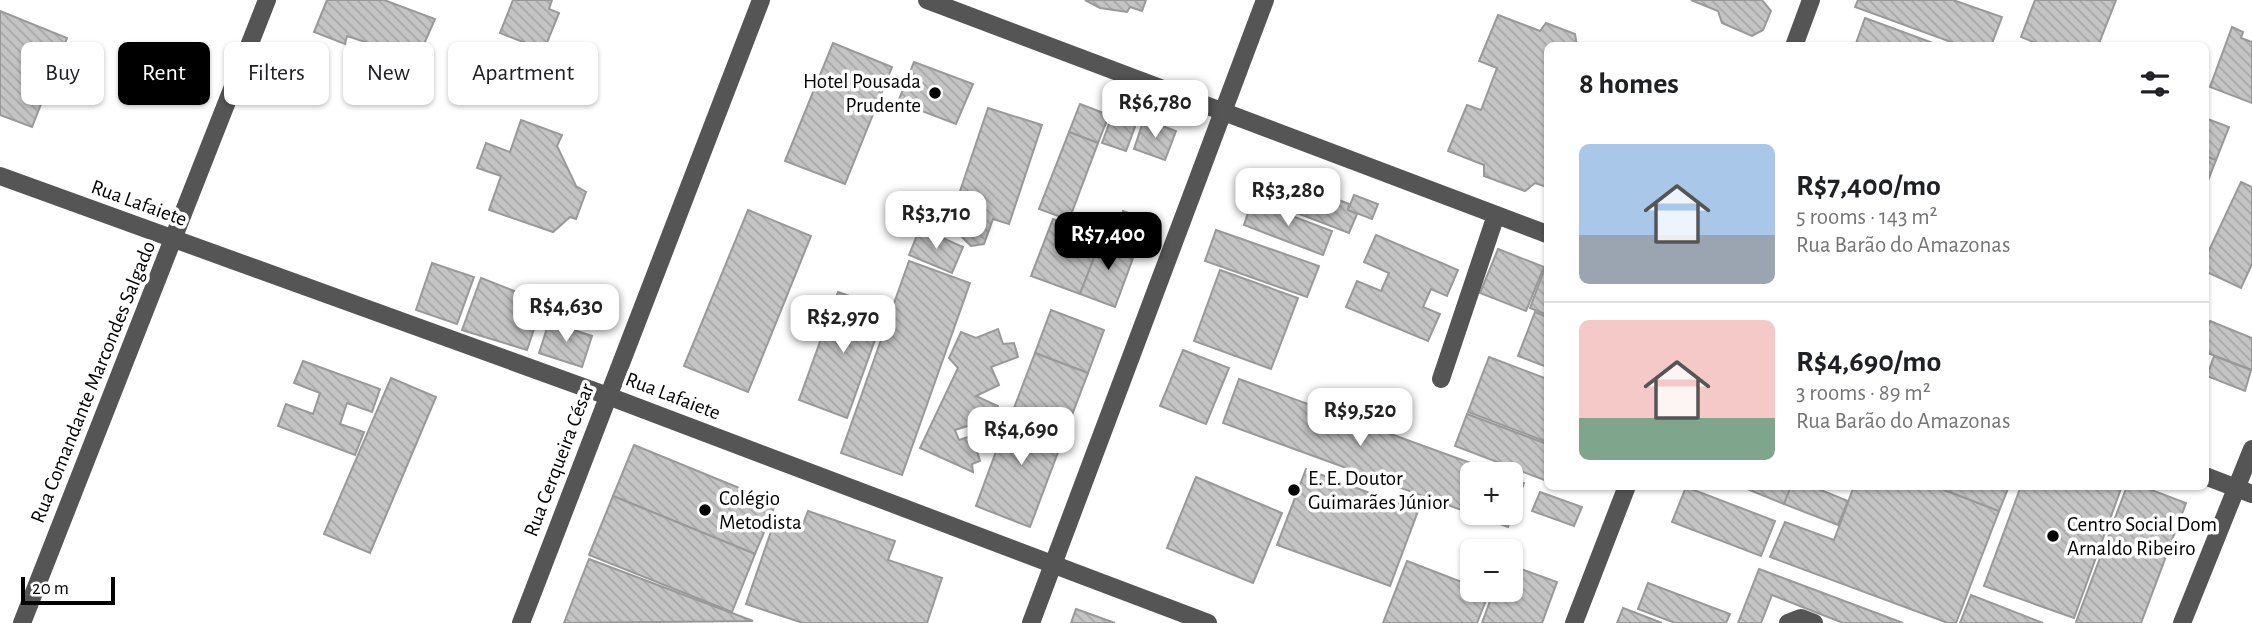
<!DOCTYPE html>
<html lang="en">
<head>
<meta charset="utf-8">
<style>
	body { margin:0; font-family:"Alegreya Sans",sans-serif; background:#f6f6f6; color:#202124; height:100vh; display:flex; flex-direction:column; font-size:26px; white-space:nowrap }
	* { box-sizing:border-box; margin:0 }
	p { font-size:23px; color:#757577 }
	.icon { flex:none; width:38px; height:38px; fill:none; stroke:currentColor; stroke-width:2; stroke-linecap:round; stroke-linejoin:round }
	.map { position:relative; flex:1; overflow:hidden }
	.drawer { position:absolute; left:1544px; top:42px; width:665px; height:448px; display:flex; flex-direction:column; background:#fff; border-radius:10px; box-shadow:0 2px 5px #0004 }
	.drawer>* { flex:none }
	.guide { position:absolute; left:21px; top:42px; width:665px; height:63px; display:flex; gap:14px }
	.fabs { position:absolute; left:1460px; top:462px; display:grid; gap:14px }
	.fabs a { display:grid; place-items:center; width:63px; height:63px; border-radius:10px; background:#fff; box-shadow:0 2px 5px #0004; font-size:35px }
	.scale { position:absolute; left:21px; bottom:18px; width:94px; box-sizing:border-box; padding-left:7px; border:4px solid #000; border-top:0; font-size:19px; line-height:24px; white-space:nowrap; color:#000; -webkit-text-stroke:5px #fff; paint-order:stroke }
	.price { position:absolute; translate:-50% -60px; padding:0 16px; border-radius:14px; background:#fff; color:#222; font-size:23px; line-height:46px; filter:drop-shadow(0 2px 4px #0008) }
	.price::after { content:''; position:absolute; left:50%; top:42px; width:21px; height:16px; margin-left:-10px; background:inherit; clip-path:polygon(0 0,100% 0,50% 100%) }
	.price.current { background:#000; color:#fff }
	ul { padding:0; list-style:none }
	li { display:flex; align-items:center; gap:21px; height:175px; padding:0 35px }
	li+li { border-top:2px solid #e0e0e0 }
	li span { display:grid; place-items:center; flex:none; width:196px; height:140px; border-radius:10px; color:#555 }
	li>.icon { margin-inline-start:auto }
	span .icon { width:84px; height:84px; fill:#fffc; stroke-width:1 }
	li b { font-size:30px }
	h2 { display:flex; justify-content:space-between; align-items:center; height:84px; padding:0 35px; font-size:30px }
	.tag { padding:0 24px; border-radius:10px; background:#fff; box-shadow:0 2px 5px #0004; font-size:24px; line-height:63px }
	.tag.current { background:#000; color:#fff }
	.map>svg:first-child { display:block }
	.building { fill:url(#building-back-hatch); stroke:#999; stroke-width:2 }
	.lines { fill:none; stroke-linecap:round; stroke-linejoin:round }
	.minor { stroke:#555; stroke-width:18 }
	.poi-dot { fill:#000; stroke:#fff; stroke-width:2.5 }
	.labels { text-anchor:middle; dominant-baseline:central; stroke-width:7; stroke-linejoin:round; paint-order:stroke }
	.poi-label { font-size:21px; fill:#000; stroke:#fff; text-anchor:start }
	.street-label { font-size:21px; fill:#000; stroke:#fff }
</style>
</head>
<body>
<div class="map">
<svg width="2252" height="623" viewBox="0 0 2252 623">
	<defs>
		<pattern id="building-back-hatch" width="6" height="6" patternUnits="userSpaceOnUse" patternTransform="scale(1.75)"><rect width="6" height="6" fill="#c4c4c4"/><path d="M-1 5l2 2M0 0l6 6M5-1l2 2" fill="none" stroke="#a7a7a7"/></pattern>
	</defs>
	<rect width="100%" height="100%" fill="#fff"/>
	<!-- building -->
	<g class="building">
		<path d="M327,0H384L435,19L414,67L385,56L387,49L347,36L345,44L314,32Z"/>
		<path d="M513,0H552L549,9L559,13L544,50L500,33Z"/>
		<path d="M1085,0H1146L1142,11L1130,7L1127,12L1100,8Z"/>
		<path d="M1691,0H1762L1771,11L1763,30L1752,36L1722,23L1718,11Z"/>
		<path d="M1858,0H1953L2002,17L1991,46H1962L1855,7Z"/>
		<path d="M2035,0H2116L2098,46H2044L2021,37Z"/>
		<path d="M0,11L67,38L32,127L0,115Z"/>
		<path d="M1498,15L1540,31L1546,23L1575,34L1577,46H1547V187L1535,183L1525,191L1484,176V165L1448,151L1467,105L1481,110L1497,68L1479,61Z"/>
		<path d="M1865,18L1941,46H1855Z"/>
		<path d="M2232,27L2243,32L2241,38L2252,42V103L2210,87Z"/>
		<path d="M833,43L892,67L845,184L785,161Z"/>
		<path d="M914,62L973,84L956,124L898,102Z"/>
		<path d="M1080,104L1109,115L1098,143L1069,132Z"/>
		<path d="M988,108L1042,125L1009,224L993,219L984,244L971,246L961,236L970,211L955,206Z"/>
		<path d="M1115,108L1139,116L1126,151L1102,143Z"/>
		<path d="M2205,118L2229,127L2216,160L2205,156Z"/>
		<path d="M1144,119L1176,131L1165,160L1134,149Z"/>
		<path d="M521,120L562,135L557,146L576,186L586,192L576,219L570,217L553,232L489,210L501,176L477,168L486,143L510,152Z"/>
		<path d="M1069,132L1098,143L1069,220L1039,209Z"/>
		<path d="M2205,156L2216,160L2207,183L2205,182Z"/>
		<path d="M1264,171L1349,204L1348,210L1357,214L1349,233L1255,197Z"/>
		<path d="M2241,182L2252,187V264L2241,288L2205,271V259Z"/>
		<path d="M1354,195L1378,204L1372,219L1348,210Z"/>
		<path d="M1252,201L1332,231L1323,255L1244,225Z"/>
		<path d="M748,210L811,236L748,392L684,366Z"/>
		<path d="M1123,211L1150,221L1143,240L1116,231Z"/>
		<path d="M1053,219L1102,237L1080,294L1031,276Z"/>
		<path d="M920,228L963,247L952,273L909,255Z"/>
		<path d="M1216,230L1319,266L1307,297L1205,261Z"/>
		<path d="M1376,235L1458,270L1447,296L1431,289L1423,307L1440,314L1428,341L1346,307L1357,281L1381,291L1389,273L1364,262Z"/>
		<path d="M1102,237L1136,250L1115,307L1080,294Z"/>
		<path d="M1498,249L1544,267L1526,311L1480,293Z"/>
		<path d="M909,261L970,283L902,475L841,453Z"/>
		<path d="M432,263L474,277L457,324L416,310Z"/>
		<path d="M1546,265H1547V315L1530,308Z"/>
		<path d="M1220,270L1298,298L1271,369L1194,341Z"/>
		<path d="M481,278L543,302L527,350L462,330Z"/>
		<path d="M838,292L886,309L847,418L799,400Z"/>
		<path d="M1051,310L1104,330L1088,373L1035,353Z"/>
		<path d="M1535,312L1547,317V367L1518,356Z"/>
		<path d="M2210,321L2252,338V370L2205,352V333Z"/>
		<path d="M549,322L592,336L582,367L539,353Z"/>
		<path d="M998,329L1003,344L1014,343L1018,357L991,367L999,385L976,396L998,406L997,416L992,422L976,416L974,424L955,430L959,440L977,434L982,450L977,451L980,461L972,464L973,472L920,448L958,368L949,358L961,332L976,338Z"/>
		<path d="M1183,350L1229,368L1206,424L1160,406Z"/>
		<path d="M1035,353L1088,373L1067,428L1014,408Z"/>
		<path d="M2214,356L2251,370L2245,391L2207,376Z"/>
		<path d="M1489,357L1547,379V442L1468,412Z"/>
		<path d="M303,361L380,389L372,412L347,403L340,424L364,432L355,455L278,426L286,404L313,414L320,393L294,383Z"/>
		<path d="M391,378L436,397L370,553L324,534Z"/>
		<path d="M1239,379L1501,474H1472V513H1510V478L1524,483L1508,527L1223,423Z"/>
		<path d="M1012,408L1067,428L1030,527L976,506Z"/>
		<path d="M1467,414L1547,444V481L1455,446Z"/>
		<path d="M634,445L776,503L755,554L613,496Z"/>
		<path d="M1306,469L1418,511L1390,586L1277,545Z"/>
		<path d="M1196,477L1282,513L1253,583L1167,548Z"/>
		<path d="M1740,486H1791L1784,504Z"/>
		<path d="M1791,486H1811L1848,501L1838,525L1784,504Z"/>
		<path d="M1854,486H1934L1999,511L1956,623H1948L1770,557L1785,522L1834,540Z"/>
		<path d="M1934,486H2009L1999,511Z"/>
		<path d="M2021,486H2122L2074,618L1984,586Z"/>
		<path d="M2127,486H2141L2186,503L2141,623H2079L2076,622Z"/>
		<path d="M1686,487L1775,521L1761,556L1672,522Z"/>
		<path d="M1540,492L1582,507L1574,526L1532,511Z"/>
		<path d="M613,496L755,554L732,612L589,555Z"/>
		<path d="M808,511L895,541L888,560L942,578L927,623H803L746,604L775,520L801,529Z"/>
		<path d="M589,559L753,621L564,623Z"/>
		<path d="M1407,561L1472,586V590L1489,593L1477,623H1383Z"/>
		<path d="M1510,565L1557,582L1542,623H1482L1494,590H1510Z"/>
		<path d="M1759,569L1903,623H1843L1772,595L1761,623H1738Z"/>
		<path d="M1648,583L1730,614L1726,623H1675L1638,609Z"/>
		<path d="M1971,595L2043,623H1960Z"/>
		<path d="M1623,608L1662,623H1617Z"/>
		<path d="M1076,609L1115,623H1071Z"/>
	</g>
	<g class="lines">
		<!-- minor -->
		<g class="minor">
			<path d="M927,0L1547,234"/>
			<path d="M1794,46L1811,0"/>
			<path d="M0,176L608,396L1208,623"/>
			<path d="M1441,379L1496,215"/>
			<path d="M2205,476L2252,494"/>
			<path d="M22,623L267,0"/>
			<path d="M521,623L761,0"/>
			<path d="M1031,623L1265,0"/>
			<path d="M1574,623L1627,486"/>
			<path d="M1788,623L1801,618L1814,623"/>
			<path d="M2182,623L2252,449"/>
		</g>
	</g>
	<!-- markers -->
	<g class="poi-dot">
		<circle cx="935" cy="93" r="7"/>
		<circle cx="1294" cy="490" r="7"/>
		<circle cx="705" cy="510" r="7"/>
		<circle cx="2053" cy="536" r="7"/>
	</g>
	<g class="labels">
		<!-- poi labels -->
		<g class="poi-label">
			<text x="921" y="81" text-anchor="end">Hotel Pousada<tspan x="921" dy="24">Prudente</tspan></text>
			<text x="1308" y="478">E. E. Doutor<tspan x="1308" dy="24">Guimarães Júnior</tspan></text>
			<text x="719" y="498">Colégio<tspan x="719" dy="24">Metodista</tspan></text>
			<text x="2067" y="524">Centro Social Dom<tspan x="2067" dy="24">Arnaldo Ribeiro</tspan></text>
		</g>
		<!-- street labels -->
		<g class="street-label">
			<text transform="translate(139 203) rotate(20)">Rua Lafaiete</text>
			<text transform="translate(93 382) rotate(-68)">Rua Comandante Marcondes Salgado</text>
			<text transform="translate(673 396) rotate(21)">Rua Lafaiete</text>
			<text transform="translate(559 460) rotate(-69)">Rua Cerqueira César</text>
		</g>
	</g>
</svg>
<div class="fabs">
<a>+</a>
<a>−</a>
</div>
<div class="scale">20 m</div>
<b class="price" style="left:1155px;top:140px">R$6,780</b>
<b class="price" style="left:1288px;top:228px">R$3,280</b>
<b class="price" style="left:936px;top:251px">R$3,710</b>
<b class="price current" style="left:1108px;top:272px">R$7,400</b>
<b class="price" style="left:566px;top:344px">R$4,630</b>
<b class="price" style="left:843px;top:355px">R$2,970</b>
<b class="price" style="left:1360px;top:448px">R$9,520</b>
<b class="price" style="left:1021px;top:467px">R$4,690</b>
<div class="guide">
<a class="tag">Buy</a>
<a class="tag current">Rent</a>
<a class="tag">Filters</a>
<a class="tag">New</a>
<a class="tag">Apartment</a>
</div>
<section class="drawer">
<h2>8 homes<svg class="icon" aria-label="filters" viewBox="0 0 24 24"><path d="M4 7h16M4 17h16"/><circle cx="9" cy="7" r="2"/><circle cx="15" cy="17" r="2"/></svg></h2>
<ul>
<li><span style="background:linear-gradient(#a9c7e8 65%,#9aa5b1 0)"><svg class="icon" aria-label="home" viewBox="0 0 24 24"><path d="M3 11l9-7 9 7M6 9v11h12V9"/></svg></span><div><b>R$7,400/mo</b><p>5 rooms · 143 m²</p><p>Rua Barão do Amazonas</p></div></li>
<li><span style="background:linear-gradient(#f6c9c9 70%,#7fa58c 0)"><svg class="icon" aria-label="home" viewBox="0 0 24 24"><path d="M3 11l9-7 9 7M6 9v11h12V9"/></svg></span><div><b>R$4,690/mo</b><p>3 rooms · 89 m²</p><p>Rua Barão do Amazonas</p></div></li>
</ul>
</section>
</div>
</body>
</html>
